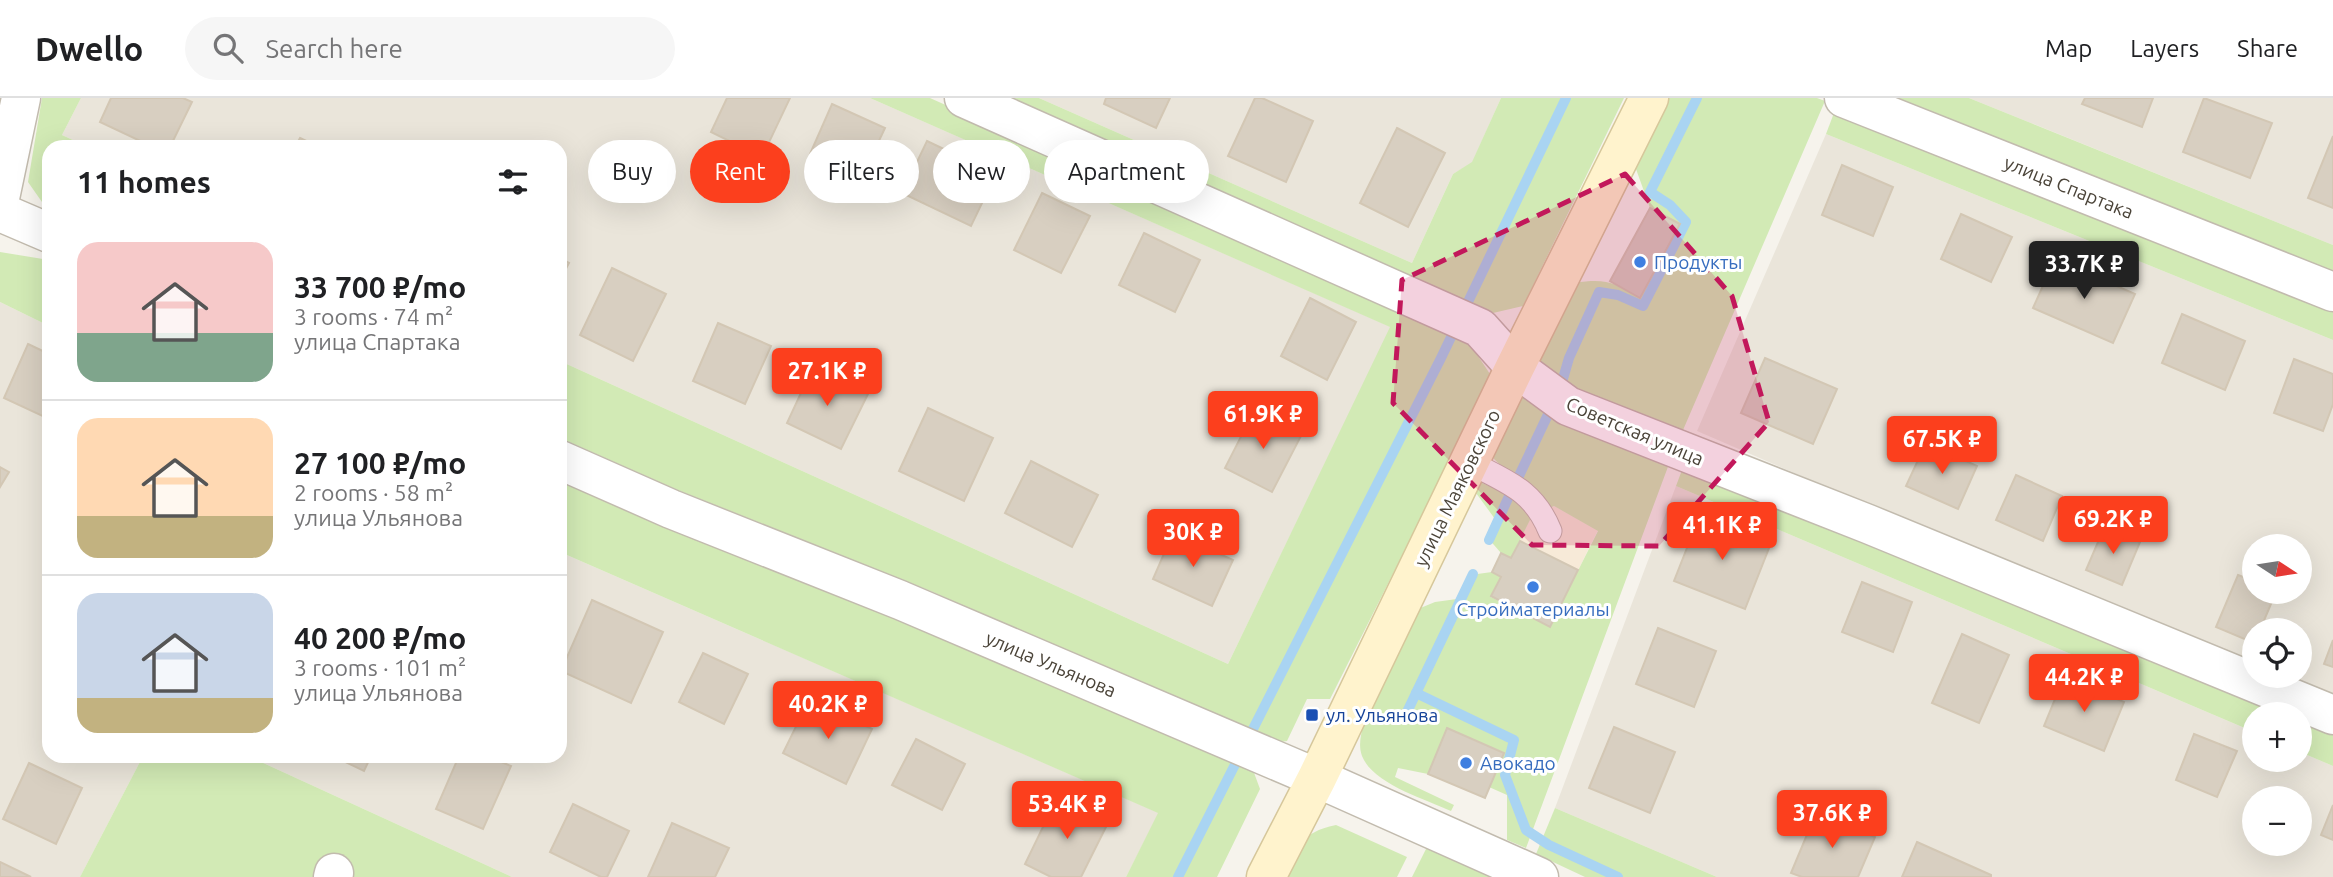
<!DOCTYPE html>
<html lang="en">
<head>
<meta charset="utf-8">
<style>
	body { margin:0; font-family:Ubuntu,sans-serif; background:#f6f6f6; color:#202124; height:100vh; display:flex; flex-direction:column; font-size:26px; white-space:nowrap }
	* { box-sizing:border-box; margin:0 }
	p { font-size:23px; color:#757577 }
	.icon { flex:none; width:38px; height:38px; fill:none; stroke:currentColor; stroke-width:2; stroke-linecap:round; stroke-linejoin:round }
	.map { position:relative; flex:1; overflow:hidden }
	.details { position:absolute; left:42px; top:42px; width:525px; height:623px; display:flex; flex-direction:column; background:#fff; border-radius:21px; box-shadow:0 7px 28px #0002 }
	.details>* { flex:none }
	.banner { position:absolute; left:588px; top:42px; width:665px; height:63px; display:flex; gap:14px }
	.needle { width:46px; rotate:102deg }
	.buttons { position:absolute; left:2242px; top:436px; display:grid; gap:14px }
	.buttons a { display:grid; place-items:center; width:70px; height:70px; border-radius:50%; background:#fff; box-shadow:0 7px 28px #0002; font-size:35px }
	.price { position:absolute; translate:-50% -60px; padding:0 16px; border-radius:7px; background:#fc3f1d; color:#fff; font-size:23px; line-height:46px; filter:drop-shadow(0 2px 4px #0008) }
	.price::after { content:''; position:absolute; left:50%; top:42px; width:21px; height:16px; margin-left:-10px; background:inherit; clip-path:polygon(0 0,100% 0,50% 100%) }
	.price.active { background:#222; color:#fff }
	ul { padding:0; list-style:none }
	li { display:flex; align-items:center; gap:21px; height:175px; padding:0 35px }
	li+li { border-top:2px solid #e0e0e0 }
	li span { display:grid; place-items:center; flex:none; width:196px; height:140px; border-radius:21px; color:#555 }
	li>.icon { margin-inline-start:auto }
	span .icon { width:84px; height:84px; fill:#fffc; stroke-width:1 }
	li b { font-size:30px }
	h2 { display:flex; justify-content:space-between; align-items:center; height:84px; padding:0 35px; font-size:30px }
	.pill { padding:0 24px; border-radius:32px; background:#fff; box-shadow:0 7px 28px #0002; font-size:24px; line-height:63px }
	.pill.active { background:#fc3f1d; color:#fff }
	header { display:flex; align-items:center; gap:42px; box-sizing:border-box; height:98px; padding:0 35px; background:#fff; border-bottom:2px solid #e0e0e0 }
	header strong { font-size:33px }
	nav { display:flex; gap:38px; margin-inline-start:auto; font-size:24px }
	.search { width:490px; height:63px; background:#f6f6f6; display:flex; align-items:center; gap:18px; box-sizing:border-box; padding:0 24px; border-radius:38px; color:#757577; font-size:26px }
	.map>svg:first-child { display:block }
	.residential { fill:#eae5da; fill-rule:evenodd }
	.commercial { fill:#f7ead8 }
	.green { fill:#d2eab5 }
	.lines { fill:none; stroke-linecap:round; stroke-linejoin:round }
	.stream { stroke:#a9d4f2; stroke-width:10 }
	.building { fill:#d8cfc1; stroke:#d3c7b4; stroke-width:2 }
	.service-casing { stroke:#c2bbae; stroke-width:25 }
	.minor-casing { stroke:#c2bbae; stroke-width:41 }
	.secondary-casing { stroke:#d6c79b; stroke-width:41 }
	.service { stroke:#fff; stroke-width:23 }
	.minor { stroke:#fff; stroke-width:38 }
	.secondary { stroke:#fff3cd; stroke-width:38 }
	.marked { fill:#c2185b; fill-opacity:0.2; stroke:#c2185b; stroke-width:5; stroke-dasharray:14 9; stroke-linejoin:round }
	.shop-dot { fill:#3f7fe0; stroke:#fff; stroke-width:2.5 }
	.transit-dot { fill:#1a4fb4; stroke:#fff; stroke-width:2.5 }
	.labels { text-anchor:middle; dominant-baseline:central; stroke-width:6; stroke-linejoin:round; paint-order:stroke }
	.street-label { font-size:19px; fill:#4b4439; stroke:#fff }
	.shop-label { font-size:19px; fill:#366cbe; stroke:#fff; text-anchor:start }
	.transit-label { font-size:19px; fill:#164399; stroke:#fff; text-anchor:start }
</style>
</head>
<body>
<header>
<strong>Dwello</strong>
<div class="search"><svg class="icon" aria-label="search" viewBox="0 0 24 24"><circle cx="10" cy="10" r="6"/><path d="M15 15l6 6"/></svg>Search here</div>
<nav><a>Map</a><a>Layers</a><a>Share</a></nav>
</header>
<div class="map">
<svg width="2333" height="779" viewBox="0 0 2333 779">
	<rect width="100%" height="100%" fill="#f6f3ec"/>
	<!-- residential -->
	<g class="residential">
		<path d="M81,0H870L1391,229L1228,566L560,263V49H88L62,37Z"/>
		<path d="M1039,0H1501L1472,65L1453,76L1412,165Z"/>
		<path d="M1969,0H2333V147L2061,37Z"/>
		<path d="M1826,36L2333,242V607L2264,578H2300V532H2254V573L1697,333ZM2254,448H2300V494H2254Z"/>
		<path d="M0,204L49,228V658H143L80,779H0Z"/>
		<path d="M1676,388L2254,634V662H2300V654L2333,668V779H1717L1555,710ZM2254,700H2300V746H2254Z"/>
		<path d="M560,454L1159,715L1126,779H512L248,658H560Z"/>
	</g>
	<!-- commercial -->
	<path class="commercial" d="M1554,408L1598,432L1550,529L1491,498L1501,479L1492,474L1501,455L1511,460L1532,418Z"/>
	<!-- green -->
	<g class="green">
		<path d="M42,0H81L62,37L88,49H49V114L28,84Z"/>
		<path d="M870,0H930L1438,228L1470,246L1492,279L1330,601H1307L1287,643L1272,645L1235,632L933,494L675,391L560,340V263L1228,566L1390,229Z"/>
		<path d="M993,0H1039L1412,165L1453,76L1472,64L1501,0H1624L1523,208L1493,215L1454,209Z"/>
		<path d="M1669,0H1817L1825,3L1677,346L1536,269L1575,185C1606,180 1614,185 1640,199L1650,110L1636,71Z"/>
		<path d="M1868,0H1969L2333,147V185Z"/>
		<path d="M1837,7L2333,203V242L1826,36Z"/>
		<path d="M0,154L49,162V228L0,204Z"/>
		<path d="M1523,294L1672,358L1526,750L1507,742V697L1489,689L1503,654L1447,631L1428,676L1398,670L1395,679L1454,707L1451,713C1425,701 1373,686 1362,658C1358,647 1361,636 1364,625L1418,511L1435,504L1457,501L1470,477L1492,474L1501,479L1491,499L1550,528L1598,433L1554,408L1547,411L1494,361L1493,353Z"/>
		<path d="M1685,364L2333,628V668L2300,654V616H2254V634L1676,388Z"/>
		<path d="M560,383L899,521L1253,672L1260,691L1217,779H1126L1158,715L560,454Z"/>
		<path d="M1480,384L1517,400L1532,418L1511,460L1501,455L1487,439L1495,421L1476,395Z"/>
		<path d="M143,658H248L512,779H80Z"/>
		<path d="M1555,710L1717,779H1585L1536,756Z"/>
		<path d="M1336,727L1407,759L1397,779H1284C1300,748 1299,735 1336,727Z"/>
		<path d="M1427,749L1493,779H1412Z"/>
	</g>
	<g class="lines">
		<!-- stream -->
		<g class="stream">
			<path d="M1560,291L1569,260L1599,194L1618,197L1643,208L1686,124L1670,107L1650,94L1697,0"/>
			<path d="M1518,380L1553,306"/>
			<path d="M1489,442L1510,396"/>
			<path d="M1416,595L1514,642L1505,677L1526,732L1549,747L1618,779"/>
			<path d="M1407,614L1473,476"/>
			<path d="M1178,779L1441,260L1566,0"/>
		</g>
	</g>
	<!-- building -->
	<g class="building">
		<path d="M111,0H183L192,4L170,49H153L100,24Z"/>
		<path d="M727,0H790L762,59L711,34Z"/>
		<path d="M1106,0H1170L1156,30L1104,6Z"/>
		<path d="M1255,0H1262L1313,23L1286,84L1228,58Z"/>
		<path d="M2085,0H2153L2142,29L2082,6Z"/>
		<path d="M2204,0L2272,25L2250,80L2183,54Z"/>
		<path d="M832,6L885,30L862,79L810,56Z"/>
		<path d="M1397,30L1445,55L1408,129L1360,105Z"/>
		<path d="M2333,38V110L2308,100Z"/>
		<path d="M300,40L319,49H295Z"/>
		<path d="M927,43L996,76L971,128L902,95Z"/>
		<path d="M1842,67L1893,89L1873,138L1822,117Z"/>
		<path d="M1042,95L1090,118L1061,175L1014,152Z"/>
		<path d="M1650,110L1680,126L1640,200L1610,183Z"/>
		<path d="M1961,116L2012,139L1991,184L1941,161Z"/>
		<path d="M1144,135L1200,162L1175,214L1119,187Z"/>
		<path d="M560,160L569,165L560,182Z"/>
		<path d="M2055,161L2135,196L2113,245L2033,210Z"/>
		<path d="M612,170L666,196L633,263L580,237Z"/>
		<path d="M1310,200L1356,224L1327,282L1281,258Z"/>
		<path d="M2182,216L2245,243L2225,292L2162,265Z"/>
		<path d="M718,225L771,248L745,306L693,283Z"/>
		<path d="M28,246L49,256V321L4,300Z"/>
		<path d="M1765,260L1837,291L1813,346L1741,315Z"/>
		<path d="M2294,261L2333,276V306L2323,333L2274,315Z"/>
		<path d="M813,269L868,296L841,351L787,325Z"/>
		<path d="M928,310L993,340L964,403L899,373Z"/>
		<path d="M1255,311L1302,336L1272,394L1225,370Z"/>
		<path d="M1926,345L1977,368L1958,411L1906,388Z"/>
		<path d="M1031,363L1098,397L1072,449L1005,415Z"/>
		<path d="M0,369L9,374L0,389Z"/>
		<path d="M2016,377L2062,398L2043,443L1996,422Z"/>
		<path d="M1700,417L1771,445L1745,511L1674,483Z"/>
		<path d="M2104,430L2140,444L2122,487L2086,472Z"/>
		<path d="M1173,435L1233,462L1212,508L1153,481Z"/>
		<path d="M1520,443L1578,472L1550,529L1491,498L1501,479L1492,474L1501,455L1511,460Z"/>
		<path d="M2238,477L2254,483V494H2276L2260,532H2254V545L2216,529Z"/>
		<path d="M1862,484L1912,504L1893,554L1842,534Z"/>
		<path d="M592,502L663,534L631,605L561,573Z"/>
		<path d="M1658,530L1716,553L1694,609L1636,586Z"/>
		<path d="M1962,536L2009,557L1979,625L1932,605Z"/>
		<path d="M2333,542V569L2324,566Z"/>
		<path d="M703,555L748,576L724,626L679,604Z"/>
		<path d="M2064,579L2124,604L2104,653L2044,628Z"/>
		<path d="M810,600L872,631L846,686L783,655Z"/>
		<path d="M1614,629L1675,654L1650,715L1589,690Z"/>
		<path d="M1447,630L1504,655L1485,700L1428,676Z"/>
		<path d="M2194,636L2237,653L2217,699L2176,682Z"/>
		<path d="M916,641L965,666L942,712L892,687Z"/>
		<path d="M333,658H371L364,673Z"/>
		<path d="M459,658H487L511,668L483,731L436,711Z"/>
		<path d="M29,665L82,690L56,746L3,721Z"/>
		<path d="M1058,698L1109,723L1081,779H1051L1025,766Z"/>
		<path d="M573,706L629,733L607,779H601L550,754Z"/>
		<path d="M2333,707V742L2321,737Z"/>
		<path d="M1816,715L1875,739L1858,779H1802L1791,775Z"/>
		<path d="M672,725L729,750L715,779H648Z"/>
		<path d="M1917,744L1991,777V779H1902Z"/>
		<path d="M0,764L31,779H0Z"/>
	</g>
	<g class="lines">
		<defs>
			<path id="service" d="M1469,364C1506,384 1533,391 1550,433"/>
			<g id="minor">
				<path d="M964,0L1480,230L1515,269L1568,308L1868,426L2333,617"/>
				<path d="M1844,0L2333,194"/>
				<path d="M0,100L21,0"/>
				<path d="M0,114L49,135"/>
				<path d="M560,362L671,411L900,502L1317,680L1539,779"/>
				<path d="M333,779L334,775"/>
			</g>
			<path id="secondary" d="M1266,779L1317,680L1515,269L1649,0"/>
		</defs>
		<!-- service casing -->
		<use href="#service" class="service-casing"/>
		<!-- minor casing -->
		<use href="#minor" class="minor-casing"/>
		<!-- secondary casing -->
		<use href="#secondary" class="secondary-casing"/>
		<!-- service -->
		<use href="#service" class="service"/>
		<!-- minor -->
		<use href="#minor" class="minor"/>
		<!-- secondary -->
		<use href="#secondary" class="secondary"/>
	</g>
	<!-- marked area -->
	<path class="marked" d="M1625,76L1732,198L1769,324L1659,448L1532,447L1393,305L1402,182Z"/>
	<!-- markers -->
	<g class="shop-dot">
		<circle cx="1640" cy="164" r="7"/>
		<circle cx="1533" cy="489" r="7"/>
		<circle cx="1466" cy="665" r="7"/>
	</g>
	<rect class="transit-dot" x="1305" y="610" width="14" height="14" rx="3.5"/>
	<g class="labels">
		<!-- street labels -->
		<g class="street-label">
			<text transform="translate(2069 89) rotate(22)">улица Спартака</text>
			<text transform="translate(1635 333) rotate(23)">Советская улица</text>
			<text transform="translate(1457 390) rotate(-64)">улица Маяковского</text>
			<text transform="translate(1051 566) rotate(23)">улица Ульянова</text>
		</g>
		<!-- shop labels -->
		<g class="shop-label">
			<text x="1654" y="164">Продукты</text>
			<text x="1533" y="511" text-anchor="middle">Стройматериалы</text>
			<text x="1480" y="665">Авокадо</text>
		</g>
		<!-- transit labels -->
		<g class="transit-label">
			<text x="1326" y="617">ул. Ульянова</text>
		</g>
	</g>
</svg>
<div class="buttons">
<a><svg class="needle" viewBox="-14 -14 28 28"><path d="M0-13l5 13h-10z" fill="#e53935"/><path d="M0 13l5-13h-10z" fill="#757577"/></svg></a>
<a><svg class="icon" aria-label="locate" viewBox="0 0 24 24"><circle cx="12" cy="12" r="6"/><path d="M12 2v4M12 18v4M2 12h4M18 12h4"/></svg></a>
<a>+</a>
<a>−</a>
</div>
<b class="price active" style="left:2084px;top:203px">33.7K ₽</b>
<b class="price" style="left:827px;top:310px">27.1K ₽</b>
<b class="price" style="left:1263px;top:353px">61.9K ₽</b>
<b class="price" style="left:1942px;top:378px">67.5K ₽</b>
<b class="price" style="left:2113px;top:458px">69.2K ₽</b>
<b class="price" style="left:1722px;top:464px">41.1K ₽</b>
<b class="price" style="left:1193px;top:471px">30K ₽</b>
<b class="price" style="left:2084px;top:616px">44.2K ₽</b>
<b class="price" style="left:828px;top:643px">40.2K ₽</b>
<b class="price" style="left:1067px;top:743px">53.4K ₽</b>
<b class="price" style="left:1832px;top:752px">37.6K ₽</b>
<div class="banner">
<a class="pill">Buy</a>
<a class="pill active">Rent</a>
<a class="pill">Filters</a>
<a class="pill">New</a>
<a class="pill">Apartment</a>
</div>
<section class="details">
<h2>11 homes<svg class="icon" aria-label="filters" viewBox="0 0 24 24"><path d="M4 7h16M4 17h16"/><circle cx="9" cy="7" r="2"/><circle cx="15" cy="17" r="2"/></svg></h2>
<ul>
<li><span style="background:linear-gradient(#f6c9c9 65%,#7fa58c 0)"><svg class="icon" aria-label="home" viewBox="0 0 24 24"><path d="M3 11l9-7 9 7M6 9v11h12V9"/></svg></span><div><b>33 700 ₽/mo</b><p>3 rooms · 74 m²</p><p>улица Спартака</p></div></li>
<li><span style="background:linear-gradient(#ffd9b3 70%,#c2b280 0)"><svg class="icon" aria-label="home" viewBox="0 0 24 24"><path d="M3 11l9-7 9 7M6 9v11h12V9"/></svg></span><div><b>27 100 ₽/mo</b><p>2 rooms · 58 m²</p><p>улица Ульянова</p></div></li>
<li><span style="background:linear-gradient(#c9d6e8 75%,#c2b280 0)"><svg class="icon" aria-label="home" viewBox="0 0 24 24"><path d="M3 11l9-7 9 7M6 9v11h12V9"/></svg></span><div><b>40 200 ₽/mo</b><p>3 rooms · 101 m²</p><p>улица Ульянова</p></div></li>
</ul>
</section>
</div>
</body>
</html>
